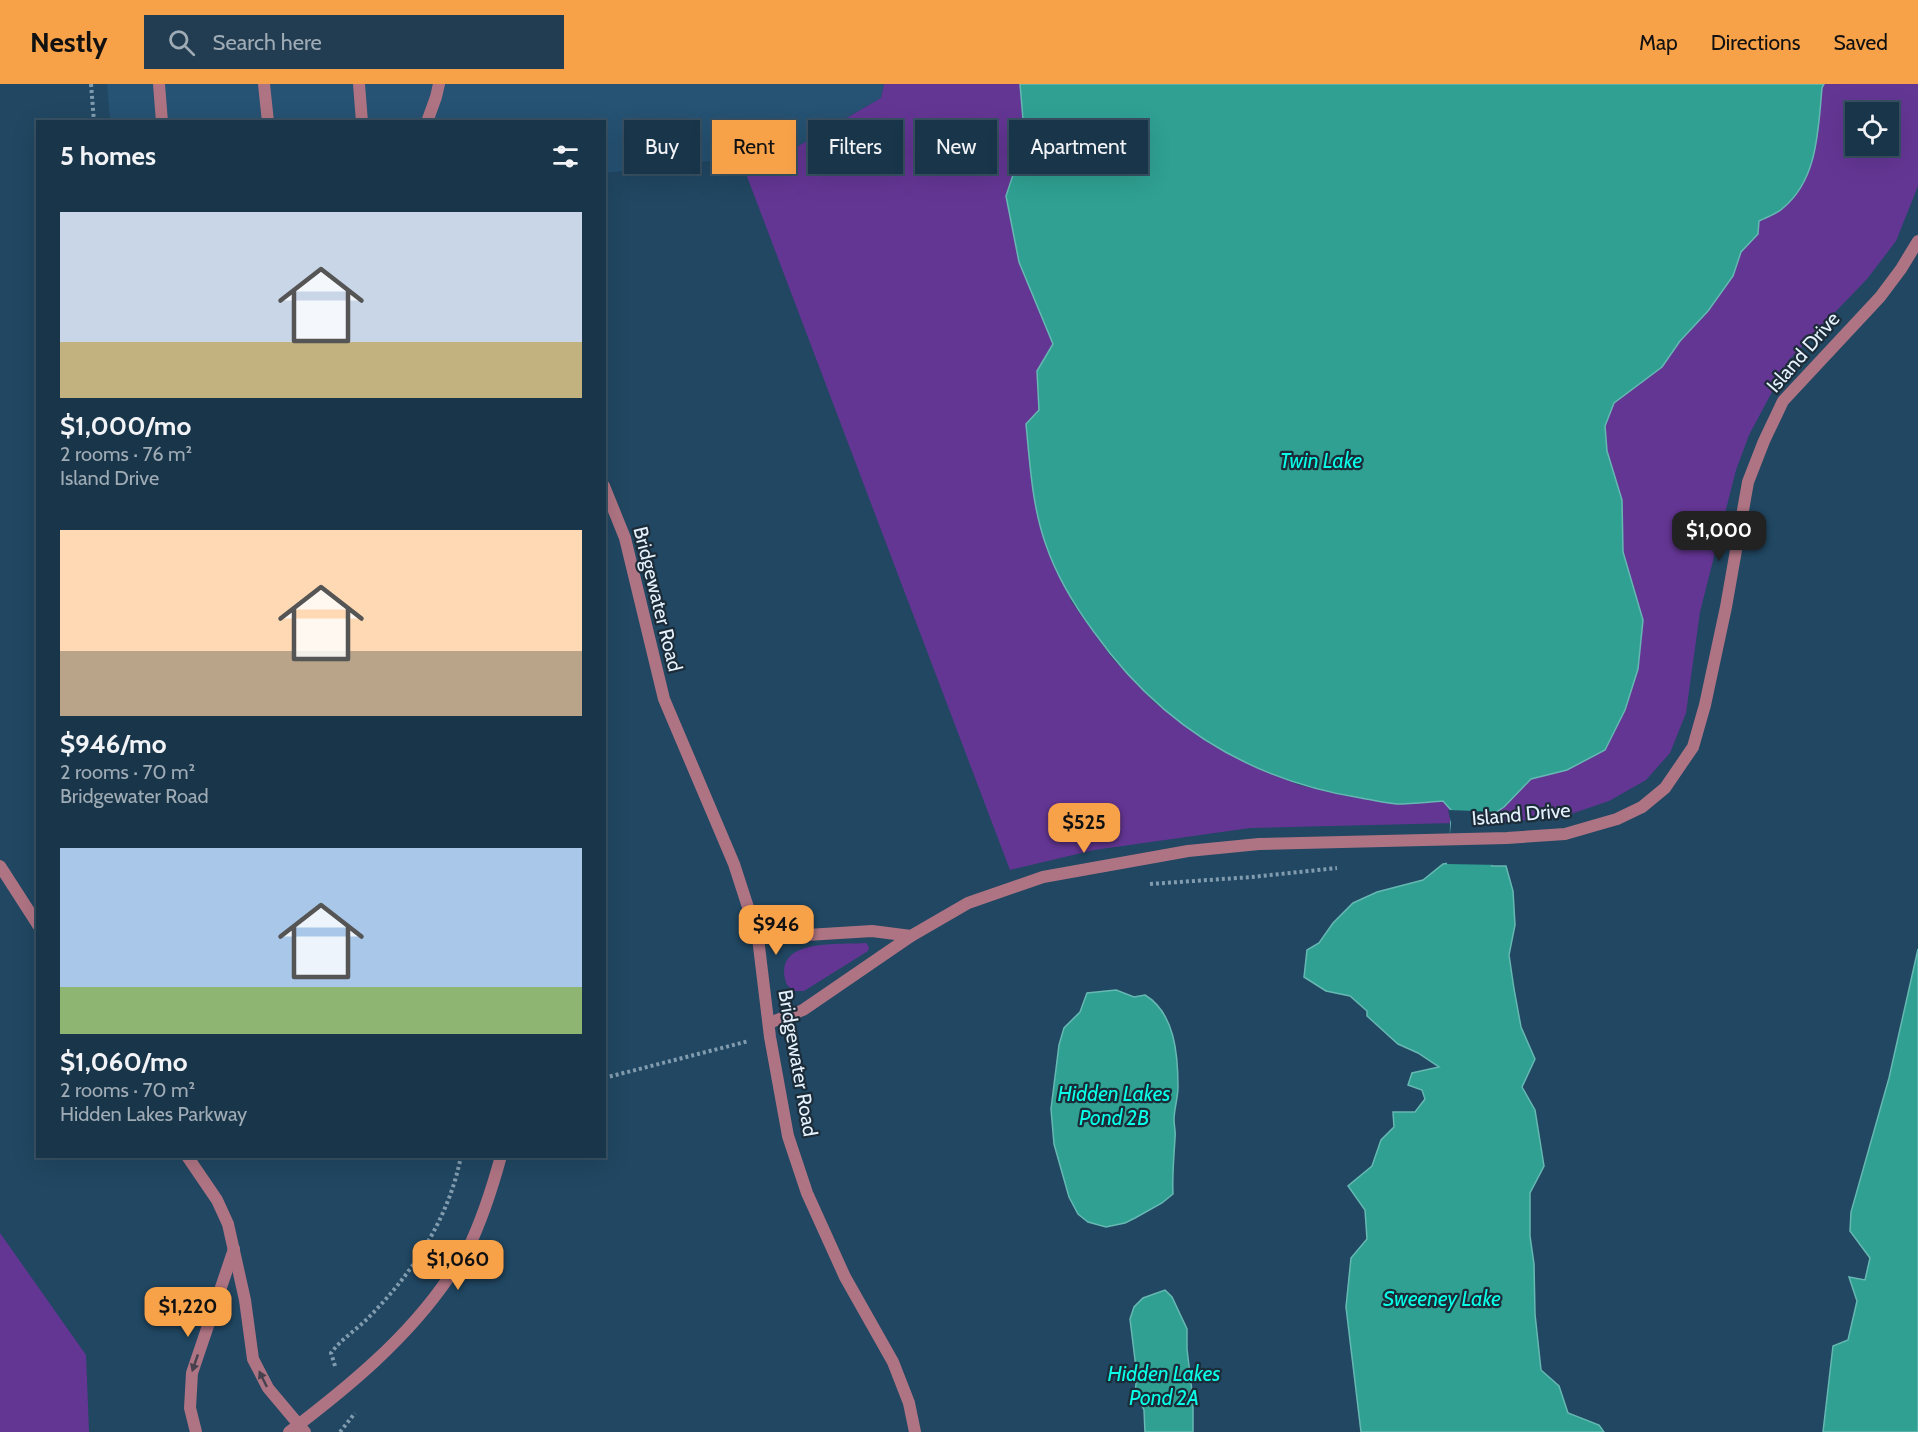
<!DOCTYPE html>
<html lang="en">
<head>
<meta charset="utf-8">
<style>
	body { margin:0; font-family:Cabin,sans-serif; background:#223d51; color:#f1f3f6; height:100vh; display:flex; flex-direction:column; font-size:22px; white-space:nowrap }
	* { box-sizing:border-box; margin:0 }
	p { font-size:20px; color:#9fabb5 }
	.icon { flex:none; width:33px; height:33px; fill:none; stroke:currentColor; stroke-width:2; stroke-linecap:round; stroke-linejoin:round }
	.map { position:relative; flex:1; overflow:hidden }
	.panel { position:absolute; left:36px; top:36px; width:570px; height:1038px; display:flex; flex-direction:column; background:#19354a; border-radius:0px; box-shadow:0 6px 24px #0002,0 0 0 2px #375062 }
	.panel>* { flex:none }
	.top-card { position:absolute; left:624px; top:36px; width:570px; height:54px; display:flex; gap:12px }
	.buttons { position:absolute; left:1845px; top:18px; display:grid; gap:12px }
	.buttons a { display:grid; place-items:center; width:54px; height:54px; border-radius:0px; background:#19354a; box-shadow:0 6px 24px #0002,0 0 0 2px #375062; font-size:30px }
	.price { position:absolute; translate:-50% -51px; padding:0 14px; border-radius:12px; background:#f7a149; color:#111; font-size:20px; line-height:39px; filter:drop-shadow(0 2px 3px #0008) }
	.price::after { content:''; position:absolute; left:50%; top:36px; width:18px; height:14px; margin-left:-9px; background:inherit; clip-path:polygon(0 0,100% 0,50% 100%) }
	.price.on { background:#222; color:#fff }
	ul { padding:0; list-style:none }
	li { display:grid; align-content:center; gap:12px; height:318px; padding:0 24px }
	li span { display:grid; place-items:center; height:186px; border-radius:0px; color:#555 }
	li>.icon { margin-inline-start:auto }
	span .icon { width:108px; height:108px; fill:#fffc; stroke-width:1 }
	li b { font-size:26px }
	h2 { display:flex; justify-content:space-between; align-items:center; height:72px; padding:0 24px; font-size:26px }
	.tag { padding:0 21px; border-radius:0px; background:#19354a; box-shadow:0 6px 24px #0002,0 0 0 2px #375062; font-size:21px; line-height:54px }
	.tag.on { background:#f7a149; color:#111 }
	header { display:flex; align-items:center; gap:36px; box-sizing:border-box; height:84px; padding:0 30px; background:#f7a149; color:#111 }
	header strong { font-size:28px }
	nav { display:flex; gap:33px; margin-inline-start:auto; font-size:21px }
	.search { width:420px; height:54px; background:#223d51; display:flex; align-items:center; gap:15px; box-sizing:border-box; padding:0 21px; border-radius:0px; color:#9fabb5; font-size:22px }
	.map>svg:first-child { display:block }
	.built { fill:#265273 }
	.green { fill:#643694; fill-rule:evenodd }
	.water { fill:#2fa092; stroke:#66b8b2; stroke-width:1.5 }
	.pier { fill:#214762 }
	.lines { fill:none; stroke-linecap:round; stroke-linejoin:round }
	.path { stroke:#829caf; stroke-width:4; stroke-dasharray:3 3; stroke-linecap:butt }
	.service { stroke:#af7483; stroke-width:12 }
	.minor { stroke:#af7483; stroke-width:12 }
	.oneway { fill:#47414e }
	.labels { text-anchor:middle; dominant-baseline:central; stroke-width:4.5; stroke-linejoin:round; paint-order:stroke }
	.street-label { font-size:20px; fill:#e5f1fc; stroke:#1b2b38 }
	.water-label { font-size:21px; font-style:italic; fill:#0afee7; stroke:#1b2b38 }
</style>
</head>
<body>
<header>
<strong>Nestly</strong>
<div class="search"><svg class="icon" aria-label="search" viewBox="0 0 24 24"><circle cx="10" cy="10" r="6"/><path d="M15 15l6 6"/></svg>Search here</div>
<nav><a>Map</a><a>Directions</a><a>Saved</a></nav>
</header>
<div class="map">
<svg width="1918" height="1348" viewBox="0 0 1918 1348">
	<rect width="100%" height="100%" fill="#214762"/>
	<!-- built -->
	<path class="built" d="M107,0H884L881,14L788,68L605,89L604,38L110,37Z"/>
	<!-- green -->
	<g class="green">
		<path d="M884,0H1020L1023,35L1020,70L1006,112L1019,178L1053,260L1037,287L1039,327L1071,517L1112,574L1154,618L1207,658L1250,681L1299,701L1342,711L1397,720L1443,717L1451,726L1454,739L1250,744L1094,766L1010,786L740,74L788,68L881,14Z"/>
		<path d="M1824,0H1918V102L1896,157L1867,195L1789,276L1749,351L1736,386L1700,528L1686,629L1670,669L1646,696L1609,717L1562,733L1494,739L1495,729L1504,723L1531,695L1567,686L1625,626L1638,585L1643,536L1623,468L1622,416L1607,367L1605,342L1614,319L1662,283L1680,257L1708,227L1733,192L1741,168L1758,150L1759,137L1783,124ZM1856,28H1888V62H1856Z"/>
		<path d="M866,859L869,863L868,867L804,907H794L787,901C770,854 836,861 866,859Z"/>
		<path d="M0,1149L86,1271L89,1348H0Z"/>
	</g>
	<!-- water -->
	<g class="water">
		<path d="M1020,0H1824L1822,4C1818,46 1818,95 1783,124C1777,130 1767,133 1759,137L1758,150L1741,168L1733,192L1708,227L1680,257L1662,283L1614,319L1605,342L1607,367L1622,416L1623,468L1643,536L1638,585L1625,626L1605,666L1567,686L1531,695L1504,723L1495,729L1492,782H1506L1513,807L1515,841L1509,871L1514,905L1521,943L1535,975L1522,1003L1535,1026L1544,1082L1530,1109V1152L1534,1180L1535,1230L1541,1286L1559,1302L1568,1329L1599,1341L1604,1348H1361L1346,1223L1351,1174L1367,1155L1365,1126L1348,1102L1372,1082L1381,1056L1394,1043L1393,1028H1415L1425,1015L1422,1006L1408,1001L1412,989L1439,983L1418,969L1398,960L1367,932V927L1350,912L1326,907L1304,893L1307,866L1319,859L1333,839L1353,819L1377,808L1423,796L1443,780L1450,779L1451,726L1443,717C1428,718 1412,720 1397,720C1386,719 1373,716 1361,714C1249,696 1160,641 1094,548C1074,521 1057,493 1046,461C1032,422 1030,380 1026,340L1039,326L1037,287L1053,260L1019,178L1006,112L1020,70L1023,35Z"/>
		<path d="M1918,865V1348H1823L1833,1262L1848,1256L1857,1217L1849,1193L1865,1196L1870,1174L1850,1147L1851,1128L1889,994Z"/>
		<path d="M1116,906L1134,913L1145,911C1175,929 1178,971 1178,1003C1178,1014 1174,1025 1174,1036C1174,1042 1176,1048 1175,1054C1174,1073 1172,1091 1173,1110L1162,1119L1135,1134L1125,1139L1106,1143L1088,1138L1078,1130L1069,1113L1054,1060L1051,1025L1059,961L1064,944L1080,928L1087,909Z"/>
		<path d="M1165,1206L1172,1213L1187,1245V1265L1193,1316V1348H1145L1144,1326L1135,1308L1137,1292L1130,1235L1134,1223L1143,1214Z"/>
	</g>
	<!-- pier -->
	<path class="pier" d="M1448,726L1502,728L1498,730L1495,779L1501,778V781L1447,780L1451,739Z"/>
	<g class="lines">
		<!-- path -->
		<g class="path">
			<path d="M91,0L94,38"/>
			<path d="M1150,800L1252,793L1337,784"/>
			<path d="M604,994L749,957"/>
			<path d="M335,1282L331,1269C342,1254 358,1245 371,1231C414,1187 449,1134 461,1072"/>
			<path d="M340,1348L355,1329"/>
		</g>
		<!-- service -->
		<g class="service">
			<path d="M159,0L162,38"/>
			<path d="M264,0L268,38"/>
			<path d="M359,0L362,38"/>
			<path d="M427,38L436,13L439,0"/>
		</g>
		<!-- minor -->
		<g class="minor">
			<path d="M604,402L625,454L664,615L734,780L758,854L770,953L788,1052L807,1109L845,1193L893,1278L909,1319L915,1348"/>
			<path d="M0,782L38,841"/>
			<path d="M758,854L872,847L911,852"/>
			<path d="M769,939L803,926L911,852L968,819L1043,793L1188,767L1259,760L1507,754L1565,750L1617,735L1642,723L1665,704L1693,663L1705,621L1726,523L1748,398L1764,357L1783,317L1880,213L1901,185L1918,157"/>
			<path d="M187,1072L217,1116L228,1140L245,1216L253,1275L268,1304L305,1348"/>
			<path d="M196,1348L190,1324L192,1289L234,1165"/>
			<path d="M289,1348C347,1304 407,1255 449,1193C455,1185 462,1176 467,1167C482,1136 492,1105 501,1072"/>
		</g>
	</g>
	<!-- one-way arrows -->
	<defs><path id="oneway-solid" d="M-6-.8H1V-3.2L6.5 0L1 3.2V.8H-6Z" transform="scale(1.5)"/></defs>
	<g class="oneway">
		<use href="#oneway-solid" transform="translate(195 1279) rotate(109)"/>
		<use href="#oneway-solid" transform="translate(263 1295) rotate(-116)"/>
	</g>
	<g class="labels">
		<!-- street labels -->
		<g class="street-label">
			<text transform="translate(1803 268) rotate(-49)">Island Drive</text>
			<text transform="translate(658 515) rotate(76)">Bridgewater Road</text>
			<text transform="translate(1521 730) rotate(-5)">Island Drive</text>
			<text transform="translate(798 979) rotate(80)">Bridgewater Road</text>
		</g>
		<!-- water labels -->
		<g class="water-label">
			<text x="1321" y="376">Twin Lake</text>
			<text x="1114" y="1009">Hidden Lakes<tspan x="1114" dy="24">Pond 2B</tspan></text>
			<text x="1442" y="1214">Sweeney Lake</text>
			<text x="1164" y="1289">Hidden Lakes<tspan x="1164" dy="24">Pond 2A</tspan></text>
		</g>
	</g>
</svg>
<div class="buttons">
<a><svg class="icon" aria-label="locate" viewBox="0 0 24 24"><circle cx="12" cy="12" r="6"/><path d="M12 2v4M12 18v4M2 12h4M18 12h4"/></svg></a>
</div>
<b class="price on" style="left:1719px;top:478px">$1,000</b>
<b class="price" style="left:1084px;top:770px">$525</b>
<b class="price" style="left:776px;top:872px">$946</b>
<b class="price" style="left:458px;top:1207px">$1,060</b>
<b class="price" style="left:188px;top:1254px">$1,220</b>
<div class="top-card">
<a class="tag">Buy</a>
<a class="tag on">Rent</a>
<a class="tag">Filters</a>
<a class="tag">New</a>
<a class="tag">Apartment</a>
</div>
<section class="panel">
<h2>5 homes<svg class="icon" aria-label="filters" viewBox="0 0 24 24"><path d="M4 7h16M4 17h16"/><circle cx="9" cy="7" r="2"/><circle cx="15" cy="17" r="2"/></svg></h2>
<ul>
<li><span style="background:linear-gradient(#c9d6e8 70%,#c2b280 0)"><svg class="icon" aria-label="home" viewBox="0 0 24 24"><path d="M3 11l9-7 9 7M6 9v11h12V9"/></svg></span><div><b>$1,000/mo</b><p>2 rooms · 76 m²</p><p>Island Drive</p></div></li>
<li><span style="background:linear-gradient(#ffd9b3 65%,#b9a48a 0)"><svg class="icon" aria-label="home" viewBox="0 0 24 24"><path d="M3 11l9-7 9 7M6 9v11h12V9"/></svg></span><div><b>$946/mo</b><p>2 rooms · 70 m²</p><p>Bridgewater Road</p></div></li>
<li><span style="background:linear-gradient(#a9c7e8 75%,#8fb573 0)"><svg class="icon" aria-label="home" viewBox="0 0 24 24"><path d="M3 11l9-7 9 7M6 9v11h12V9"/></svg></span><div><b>$1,060/mo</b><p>2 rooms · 70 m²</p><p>Hidden Lakes Parkway</p></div></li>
</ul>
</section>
</div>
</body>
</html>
